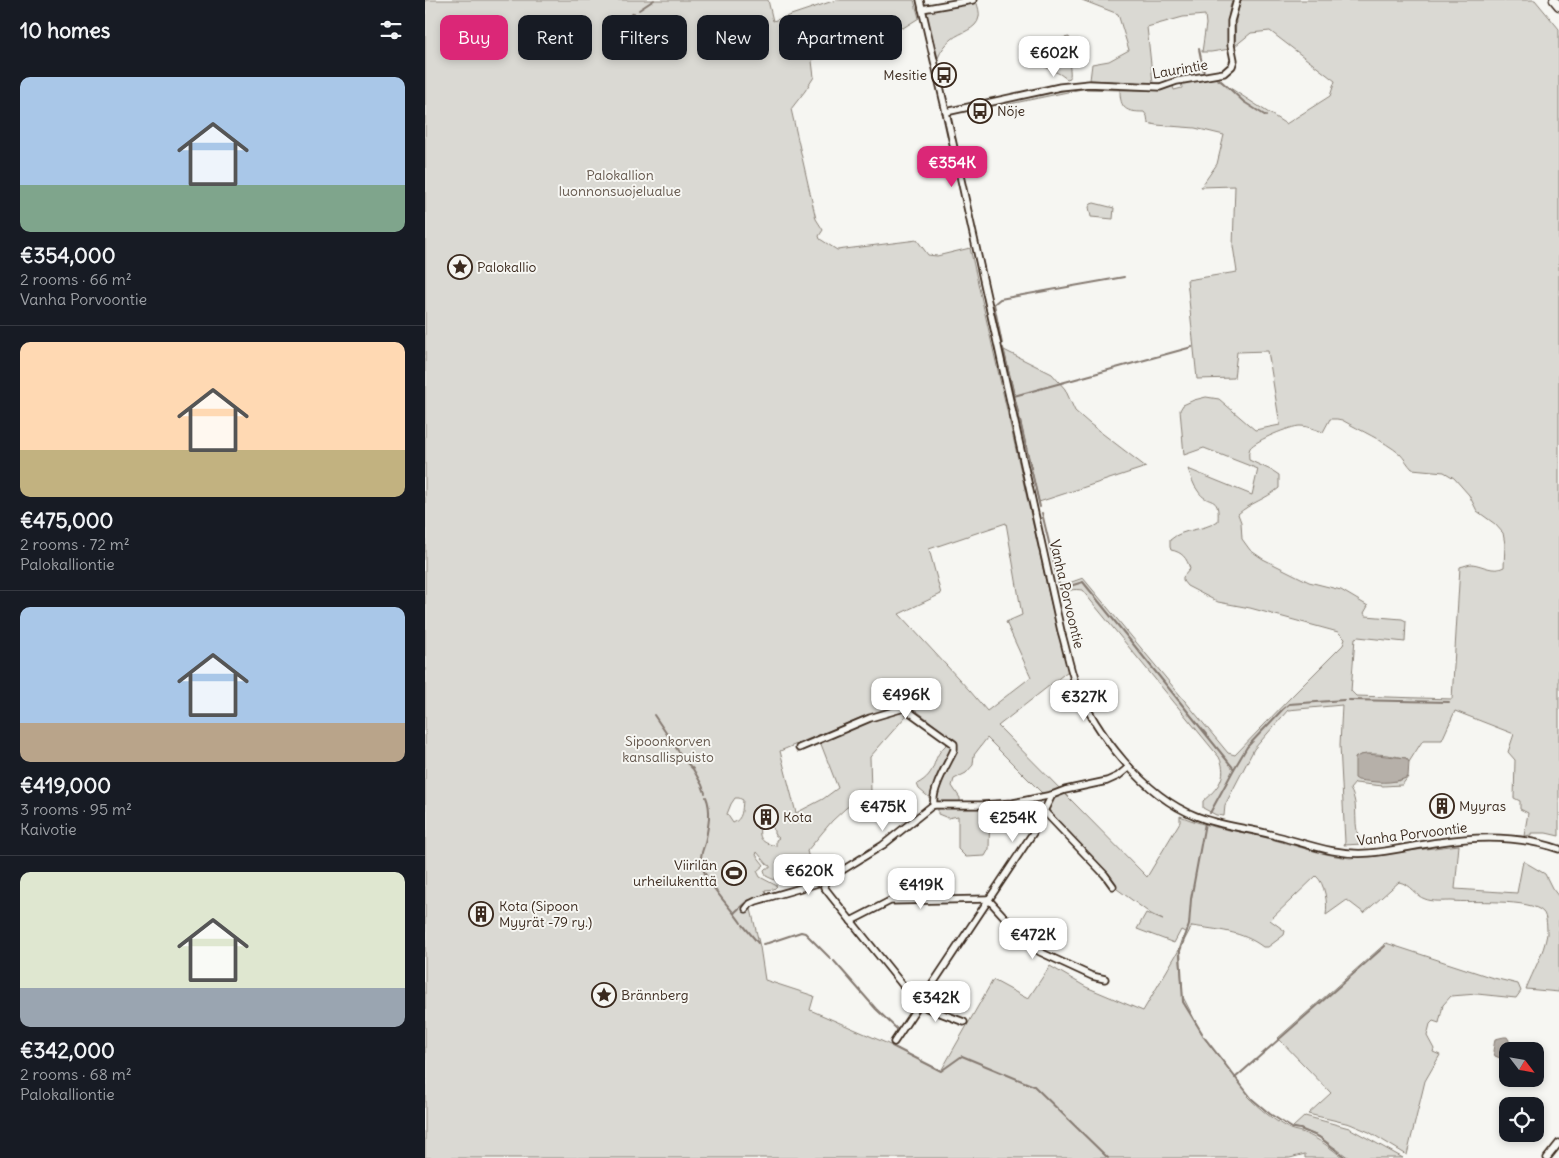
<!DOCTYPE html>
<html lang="en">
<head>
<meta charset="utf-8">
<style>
	body { margin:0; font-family:Delius,sans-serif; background:#242831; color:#f1f3f6; height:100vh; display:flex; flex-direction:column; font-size:19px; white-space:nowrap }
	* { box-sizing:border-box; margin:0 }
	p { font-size:16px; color:#9ea1a6 }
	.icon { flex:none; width:28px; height:28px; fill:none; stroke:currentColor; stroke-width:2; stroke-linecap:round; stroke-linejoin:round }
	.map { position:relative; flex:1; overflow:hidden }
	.details { display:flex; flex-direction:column; background:#171b24; width:425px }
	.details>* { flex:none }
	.guide { position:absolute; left:15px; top:15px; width:475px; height:45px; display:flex; gap:10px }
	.needle { width:32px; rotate:121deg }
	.fabs { position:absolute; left:1074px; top:1042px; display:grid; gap:10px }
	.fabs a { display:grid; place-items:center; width:45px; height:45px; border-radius:10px; background:#171b24; box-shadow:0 2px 8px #0003; font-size:25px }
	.price { position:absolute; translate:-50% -42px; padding:0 11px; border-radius:10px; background:#fff; color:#222; font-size:16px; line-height:32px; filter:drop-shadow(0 1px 2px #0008) }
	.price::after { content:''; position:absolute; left:50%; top:30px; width:15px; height:11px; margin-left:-8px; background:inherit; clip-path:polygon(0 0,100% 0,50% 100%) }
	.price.current { background:#db2777; color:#fff }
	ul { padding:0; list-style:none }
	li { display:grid; align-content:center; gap:10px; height:265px; padding:0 20px }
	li+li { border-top:1px solid #363941 }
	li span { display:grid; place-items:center; height:155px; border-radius:10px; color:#555 }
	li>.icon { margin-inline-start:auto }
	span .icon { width:90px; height:90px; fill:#fffc; stroke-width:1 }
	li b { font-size:21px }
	h2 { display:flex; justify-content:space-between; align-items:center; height:60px; padding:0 20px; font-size:21px }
	.chip { padding:0 18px; border-radius:10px; background:#171b24; box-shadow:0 2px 8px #0003; font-size:18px; line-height:45px }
	.chip.current { background:#db2777; color:#fff }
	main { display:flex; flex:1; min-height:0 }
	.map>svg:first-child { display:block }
	.green { fill:#dad9d3; stroke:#8a8278; fill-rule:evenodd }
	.water { fill:#b6b0a9; stroke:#857a71 }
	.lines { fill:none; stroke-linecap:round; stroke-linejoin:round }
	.stream { stroke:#857a71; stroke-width:2 }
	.minor-casing { stroke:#3b2a1e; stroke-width:9 }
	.major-casing { stroke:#3b2a1e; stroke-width:11 }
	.minor { stroke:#f6f6f2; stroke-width:5.5 }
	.major { stroke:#f6f6f2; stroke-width:8 }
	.labels { text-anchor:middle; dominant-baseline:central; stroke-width:4; stroke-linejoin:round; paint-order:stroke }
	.street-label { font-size:14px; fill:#3b2a1e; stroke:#f6f6f2 }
	.poi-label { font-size:14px; fill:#3b2a1e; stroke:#f6f6f2; text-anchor:start }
	.park-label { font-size:14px; fill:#63564b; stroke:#f6f6f2 }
</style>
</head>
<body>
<main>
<section class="details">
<h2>10 homes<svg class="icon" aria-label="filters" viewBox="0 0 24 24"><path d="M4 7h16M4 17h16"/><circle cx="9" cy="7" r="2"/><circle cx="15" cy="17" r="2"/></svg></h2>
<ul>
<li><span style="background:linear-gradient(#a9c7e8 70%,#7fa58c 0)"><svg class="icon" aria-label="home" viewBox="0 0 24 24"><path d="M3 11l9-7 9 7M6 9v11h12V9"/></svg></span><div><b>€354,000</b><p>2 rooms · 66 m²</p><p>Vanha Porvoontie</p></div></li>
<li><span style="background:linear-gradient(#ffd9b3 70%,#c2b280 0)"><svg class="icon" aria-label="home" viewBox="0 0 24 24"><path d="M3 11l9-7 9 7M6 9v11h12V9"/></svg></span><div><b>€475,000</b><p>2 rooms · 72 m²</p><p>Palokalliontie</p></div></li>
<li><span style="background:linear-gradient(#a9c7e8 75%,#b9a48a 0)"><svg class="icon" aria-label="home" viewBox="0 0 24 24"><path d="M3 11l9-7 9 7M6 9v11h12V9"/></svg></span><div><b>€419,000</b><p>3 rooms · 95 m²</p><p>Kaivotie</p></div></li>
<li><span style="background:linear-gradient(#dfe7d0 75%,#9aa5b1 0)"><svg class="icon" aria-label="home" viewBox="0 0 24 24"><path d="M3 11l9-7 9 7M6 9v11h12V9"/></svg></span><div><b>€342,000</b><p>2 rooms · 68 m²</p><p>Palokalliontie</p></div></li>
</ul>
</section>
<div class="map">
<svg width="1134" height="1158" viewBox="0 0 1134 1158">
	<rect width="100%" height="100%" fill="#f6f6f2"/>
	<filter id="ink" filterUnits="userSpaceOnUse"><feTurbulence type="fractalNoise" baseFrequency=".02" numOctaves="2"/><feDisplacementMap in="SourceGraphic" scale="10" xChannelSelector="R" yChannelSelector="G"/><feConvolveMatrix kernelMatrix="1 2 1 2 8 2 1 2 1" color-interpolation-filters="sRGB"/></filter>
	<g filter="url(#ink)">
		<!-- green -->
		<g class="green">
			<path d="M0,0H343L348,21L411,0H489L494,18L478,28L467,26L457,31L431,38L421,47L404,54H391L387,61L389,77L380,91L366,109L391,219L398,230L394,236L395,239L412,250L492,240L503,255L512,256L545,248L625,599L643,671L573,726L722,877L755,822V816C784,828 808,830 838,837C867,844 895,855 925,858L1034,845L1030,889L1092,893L1098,861L1120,874L1127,888L1134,897V992L1101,989C1108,971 1119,953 1122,934C1122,929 1122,916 1118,912C1105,898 1046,903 1027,901C1019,901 1007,902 1000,899C990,896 985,884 974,882L939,913L922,900L901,915C903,904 900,883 891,876L845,920L860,931L859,935L843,947H838C817,931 793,930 767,926L754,950L758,997L779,1038L824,1095L822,1096C834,1108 849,1121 865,1129C869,1131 875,1131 879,1133C894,1139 906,1148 918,1158H880V1154L865,1158H0ZM581,523L597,615L581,622L606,677L562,711L545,691L474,614L516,594L504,549ZM488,708L530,741C527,742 522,743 520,746C505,760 514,772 492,784L494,789L513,805V814L523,818L533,816V849L541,857L560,856L564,849L565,805H535V798L527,786L529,779L541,773L548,765L549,755L562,738L620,796L627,795L619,811L688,886L726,914L738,920L721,913L712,929L749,943L756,930L760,932L754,950L718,1011L661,987L625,966L603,999L568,980L516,1071L461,1043L385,1010L389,996L340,980L335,947L325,905L350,894L349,892L341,893L340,890L349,889L352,886L335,877L332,871L339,865L331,855L332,852L342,864L345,866V868H341L339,870L341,876C354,883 366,884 380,883L381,886L391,884L382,851L407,821L421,808L446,792L445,757ZM437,717L439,720L394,739L413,788L398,799L371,813L355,751ZM310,798H314L318,800C317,810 318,819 308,823L302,814L306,804ZM340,822H344L349,831V834L354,838L351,840V846C339,843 333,841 335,826Z"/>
			<path d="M657,0H807C802,17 802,32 805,49L786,52H777L781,24L780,15L758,17L722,27L728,83L744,82L747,83L749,90L757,88L756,81L785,75L861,124L905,96L910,81L845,31L826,33L810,46L811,19L816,0H1110L1134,29V836L1121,833H1106V835L1099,836L1103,813L1095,809V801L1089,798L1090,760L1083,752L1089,734L1030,711L1017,740H998L984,762L981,758C968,756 941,750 930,758L973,781L983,777L977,785L958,786L930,783L925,789C936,806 925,827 938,844L919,845L920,842L915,745L917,705L863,710L829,749L800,805L799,816L791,815L778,808V801C792,789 804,777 794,757L657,590C649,589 643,589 638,596L636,584H641L658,578L803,753L810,755L865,698L918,645L920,639L913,632L825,608L793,602L762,586L758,581V577L765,569C762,558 757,552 746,550L745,547V540C760,527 777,532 793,521C795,493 783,507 773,491C768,485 766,476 763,469L827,495L833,469L779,448L759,455L755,410L758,405L769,400L781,397L794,399L830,430L855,425L843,351L812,352L809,378L772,379L762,280L812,272L808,246L810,186L776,187L792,164L799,135L770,128L731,125L723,123L722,116L719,112C701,112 695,109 695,90L657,89L580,105V102L653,88L695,89L696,90H729L728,83L665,80L667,64L684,61L704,50L693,14ZM905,419H912L917,420C936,431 958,440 975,454C979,458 983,465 987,469L1019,472L1029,478L1044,495L1052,511L1070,524L1078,533L1080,544L1079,567C1068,573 1058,565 1047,564C1044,564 1039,566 1035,567L1027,699L931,696L926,691L930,638L933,637L980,642L981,621L977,619L941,616L939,613L943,606L916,590L884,582L838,559L825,550L817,539L816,522L813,514C825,503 841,499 854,488V475L848,471L824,460C824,456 823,452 825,448C831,440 866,426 875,426C883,426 891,430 898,432Z"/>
			<path d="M551,1C553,6 555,13 554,17C552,30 535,32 527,39C521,44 516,50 513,58L501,14L503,10Z"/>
			<path d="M644,37C647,46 645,49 644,58C644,65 646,71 645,78L642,79L635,74L614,64L610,56C616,42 630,40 644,37Z"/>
			<path d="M669,203L689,208L688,219L666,217L664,207L666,204Z"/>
			<path d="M579,350L627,374L640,389L650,411L665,424L721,467L614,502Z"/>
			<path d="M961,943L1065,977L1093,984L1096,991L1091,998L1052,994L1026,996L1018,1005L1014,1023L1008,1021L1005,1024L1002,1036L1009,1049L1008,1052L1015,1055L1000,1081L982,1155L944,1132L925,1124L883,1114L906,1093L853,1038Z"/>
			<path d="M880,1116L924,1128L978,1158H924L895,1137L876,1129L868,1127Z"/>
		</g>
		<!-- water -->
		<g class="water">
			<path d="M942,754L981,758L984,762L983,777C967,785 950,782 933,780L930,778V758L935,755Z"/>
			<path d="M1079,1037H1082L1084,1040V1051H1082V1057L1080,1060L1070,1056L1068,1051L1070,1039Z"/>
		</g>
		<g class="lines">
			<!-- stream -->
			<g class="stream">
				<path d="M214,10L229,0"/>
				<path d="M190,25L209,13"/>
				<path d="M774,49L779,73"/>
				<path d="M794,79L819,102L841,116"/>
				<path d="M577,344L569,304L575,299L699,277"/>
				<path d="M578,348L615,507"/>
				<path d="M589,396L767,347"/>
				<path d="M617,513L635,589L658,582L809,769"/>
				<path d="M924,700L1024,702"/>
				<path d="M229,715L260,761L268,769L277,785L280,793"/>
				<path d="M281,797C287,811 283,828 280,843C279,847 276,853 276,858C275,878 305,906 316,923"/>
				<path d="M785,813L809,769L822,747L858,709L864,704L919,700"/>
				<path d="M309,913L322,901L329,899"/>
				<path d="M318,925L333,943"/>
				<path d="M338,944L343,943L376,932L380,933L406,959"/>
				<path d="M409,961L451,1009L474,1031"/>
				<path d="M777,1033L758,1002L755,951L764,925L766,899L780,823"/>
				<path d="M779,1037L827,1099L845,1114L867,1128L875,1129L894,1137L921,1158"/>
				<path d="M468,1044L467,1046L516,1071L537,1056L609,1086L683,1158"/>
				<path d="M810,1078L960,946"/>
			</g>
			<defs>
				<g id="minor">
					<path d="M495,0L521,112L636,631C641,647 644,665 650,682C670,733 719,796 771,816C796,826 822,828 848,835C880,843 910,856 944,853C968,851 991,845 1015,842C1054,836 1096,836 1134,849"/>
					<path d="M497,9L548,0"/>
					<path d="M521,112L635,87L664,84L735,87L752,81L799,73L807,66L809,60L806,45V21L812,0"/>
					<path d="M374,748L445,718L479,708L529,744V750C523,763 506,790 509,805"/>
					<path d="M619,811L680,875L688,886"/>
					<path d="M563,899L603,943L615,952L667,976L680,979"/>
					<path d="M321,909L325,904L331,901L400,881"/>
					<path d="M426,921L465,901L563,899"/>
					<path d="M539,1022L502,1008L484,993L406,896L399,887L400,881L458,845L508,805H556L588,803L627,795L640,790L682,781L693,776L704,767"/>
					<path d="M469,1042L608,833L627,795"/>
					<path d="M1122,1158L1134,1143"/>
				</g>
				<path id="major" d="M1129,0L1134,6"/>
			</defs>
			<!-- minor casing -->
			<use href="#minor" class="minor-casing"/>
			<!-- major casing -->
			<use href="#major" class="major-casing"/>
			<!-- minor -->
			<use href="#minor" class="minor"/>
			<!-- major -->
			<use href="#major" class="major"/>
		</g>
	</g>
	<!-- icons -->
	<defs>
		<symbol id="bus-ring" viewBox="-11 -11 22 22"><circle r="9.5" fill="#f6f6f2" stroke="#3b2a1e" stroke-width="1.5"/><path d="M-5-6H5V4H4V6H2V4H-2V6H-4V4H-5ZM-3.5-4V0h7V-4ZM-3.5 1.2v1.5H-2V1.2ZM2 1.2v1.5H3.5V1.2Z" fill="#3b2a1e"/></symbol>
		<symbol id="sight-ring" viewBox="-11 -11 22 22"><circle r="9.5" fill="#f6f6f2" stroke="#3b2a1e" stroke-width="1.5"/><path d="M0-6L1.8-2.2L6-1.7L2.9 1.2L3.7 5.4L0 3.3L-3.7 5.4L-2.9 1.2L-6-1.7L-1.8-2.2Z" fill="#3b2a1e"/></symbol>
		<symbol id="building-ring" viewBox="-11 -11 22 22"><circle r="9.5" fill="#f6f6f2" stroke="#3b2a1e" stroke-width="1.5"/><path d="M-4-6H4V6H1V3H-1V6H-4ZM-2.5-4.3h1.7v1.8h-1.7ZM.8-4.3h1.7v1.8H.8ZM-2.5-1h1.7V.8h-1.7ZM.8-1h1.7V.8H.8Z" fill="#3b2a1e"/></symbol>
		<symbol id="stadium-ring" viewBox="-11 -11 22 22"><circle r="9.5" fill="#f6f6f2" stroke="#3b2a1e" stroke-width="1.5"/><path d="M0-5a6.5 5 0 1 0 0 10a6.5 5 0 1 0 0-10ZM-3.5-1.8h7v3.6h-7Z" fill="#3b2a1e"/></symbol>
	</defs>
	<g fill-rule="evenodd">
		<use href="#bus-ring" x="505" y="61" width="28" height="28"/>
		<use href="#bus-ring" x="541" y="97" width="28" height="28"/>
		<use href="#sight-ring" x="21" y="253" width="28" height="28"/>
		<use href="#building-ring" x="1003" y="792" width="28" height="28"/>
		<use href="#building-ring" x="327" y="803" width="28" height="28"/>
		<use href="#stadium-ring" x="295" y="859" width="28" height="28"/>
		<use href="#building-ring" x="42" y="900" width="28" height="28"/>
		<use href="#sight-ring" x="165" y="981" width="28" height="28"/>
	</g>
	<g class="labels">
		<!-- street labels -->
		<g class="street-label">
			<text transform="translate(755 69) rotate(-10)">Laurintie</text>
			<text transform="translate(642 594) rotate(77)">Vanha Porvoontie</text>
			<text transform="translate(987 834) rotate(-7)">Vanha Porvoontie</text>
		</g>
		<!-- poi labels -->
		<g class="poi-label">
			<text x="502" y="75" text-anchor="end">Mesitie</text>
			<text x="572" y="111">Nöje</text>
			<text x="52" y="267">Palokallio</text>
			<text x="1034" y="806">Myyras</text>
			<text x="358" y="817">Kota</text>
			<text x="292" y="865" text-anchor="end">Viirilän<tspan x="292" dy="16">urheilukenttä</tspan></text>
			<text x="74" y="906">Kota (Sipoon<tspan x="74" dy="16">Myyrät -79 ry.)</tspan></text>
			<text x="196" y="995">Brännberg</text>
		</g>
		<!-- park labels -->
		<g class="park-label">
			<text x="195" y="175">Palokallion<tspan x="195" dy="16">luonnonsuojelualue</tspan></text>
			<text x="243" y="741">Sipoonkorven<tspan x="243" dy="16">kansallispuisto</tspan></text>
		</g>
	</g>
</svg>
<div class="fabs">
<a><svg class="needle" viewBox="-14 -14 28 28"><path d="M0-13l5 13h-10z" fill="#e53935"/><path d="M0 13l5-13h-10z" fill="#9ea1a6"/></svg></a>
<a><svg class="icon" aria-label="locate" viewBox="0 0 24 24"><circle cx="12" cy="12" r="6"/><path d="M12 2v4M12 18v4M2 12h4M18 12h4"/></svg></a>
</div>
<b class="price" style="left:629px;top:78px">€602K</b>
<b class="price current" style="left:527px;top:188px">€354K</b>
<b class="price" style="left:481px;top:720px">€496K</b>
<b class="price" style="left:659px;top:722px">€327K</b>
<b class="price" style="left:458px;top:832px">€475K</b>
<b class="price" style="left:588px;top:843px">€254K</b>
<b class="price" style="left:384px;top:896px">€620K</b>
<b class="price" style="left:496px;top:910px">€419K</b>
<b class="price" style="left:608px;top:960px">€472K</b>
<b class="price" style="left:511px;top:1023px">€342K</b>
<div class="guide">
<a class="chip current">Buy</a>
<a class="chip">Rent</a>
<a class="chip">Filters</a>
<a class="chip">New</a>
<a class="chip">Apartment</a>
</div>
</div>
</main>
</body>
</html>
